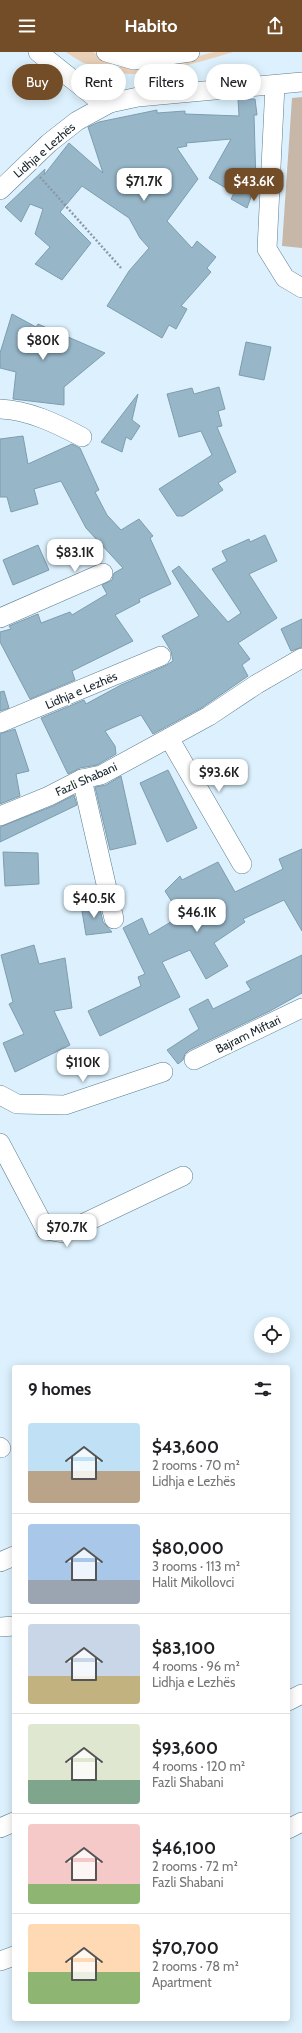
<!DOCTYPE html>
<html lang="en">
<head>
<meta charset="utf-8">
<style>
	body { margin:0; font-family:Cabin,sans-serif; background:#f6f6f6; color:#202124; height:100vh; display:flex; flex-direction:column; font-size:15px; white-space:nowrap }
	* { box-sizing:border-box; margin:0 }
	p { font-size:13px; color:#757577 }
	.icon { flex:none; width:22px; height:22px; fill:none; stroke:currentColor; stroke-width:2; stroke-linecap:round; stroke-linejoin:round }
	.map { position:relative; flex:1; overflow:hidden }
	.details { position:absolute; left:12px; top:1313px; width:278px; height:656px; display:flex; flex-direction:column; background:#fff; border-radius:4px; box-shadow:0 2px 10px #0003 }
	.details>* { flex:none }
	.guide { position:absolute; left:12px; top:12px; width:278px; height:36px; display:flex; gap:8px }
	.fabs { position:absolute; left:254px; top:1265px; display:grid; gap:8px }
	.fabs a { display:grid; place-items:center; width:36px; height:36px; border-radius:50%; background:#fff; box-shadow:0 2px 10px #0003; font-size:20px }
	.price { position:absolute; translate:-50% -34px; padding:0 9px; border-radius:8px; background:#fff; color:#222; font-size:13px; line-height:26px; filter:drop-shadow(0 1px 2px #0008) }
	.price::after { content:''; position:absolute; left:50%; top:24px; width:12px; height:9px; margin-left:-6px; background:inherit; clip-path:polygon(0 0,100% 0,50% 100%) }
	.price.on { background:#724d28; color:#fff }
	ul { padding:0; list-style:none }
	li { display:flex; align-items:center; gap:12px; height:100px; padding:0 16px }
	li+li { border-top:1px solid #e0e0e0 }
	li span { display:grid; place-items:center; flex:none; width:112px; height:80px; border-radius:4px; color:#555 }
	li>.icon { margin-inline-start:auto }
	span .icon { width:48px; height:48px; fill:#fffc; stroke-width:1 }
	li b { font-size:17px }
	h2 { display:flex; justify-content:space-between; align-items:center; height:48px; padding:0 16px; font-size:17px }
	.chip { padding:0 14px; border-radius:18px; background:#fff; box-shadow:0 2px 10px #0003; font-size:14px; line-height:36px }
	.chip.on { background:#724d28; color:#fff }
	header { display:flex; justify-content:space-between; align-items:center; height:52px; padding:0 16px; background:#724d28; color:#fff; font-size:18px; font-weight:700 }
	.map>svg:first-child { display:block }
	.green { fill:#c6b7a9 }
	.water { fill:#e9d0b8 }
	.building { fill:#97b6c8; stroke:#7d9db0 }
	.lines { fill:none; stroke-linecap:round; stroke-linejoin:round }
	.street-casing { stroke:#5d7c8e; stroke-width:20 }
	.path { stroke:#899aa4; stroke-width:2.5; stroke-dasharray:2 2; stroke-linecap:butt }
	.street { stroke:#fff; stroke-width:19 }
	.labels { text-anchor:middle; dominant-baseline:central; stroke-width:4; stroke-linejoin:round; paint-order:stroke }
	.street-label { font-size:12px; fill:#16232a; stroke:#fff }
</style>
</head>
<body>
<header><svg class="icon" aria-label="menu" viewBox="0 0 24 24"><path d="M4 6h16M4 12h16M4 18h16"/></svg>Habito<svg class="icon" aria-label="share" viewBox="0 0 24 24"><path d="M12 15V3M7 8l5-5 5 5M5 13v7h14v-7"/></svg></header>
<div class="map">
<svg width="302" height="1981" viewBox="0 0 302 1981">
	<rect width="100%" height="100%" fill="#dcf1fd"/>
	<!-- green -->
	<path class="green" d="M302,45V196L282,194L292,46Z"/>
	<!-- water -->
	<path class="water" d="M66,0H93L105,9L118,15L177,10L214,0H233C177,16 119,40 66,0Z"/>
	<!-- building -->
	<g class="building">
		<path d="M238,47H255L257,63H254L256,132L247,156L231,147L234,141L209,126L231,87L186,91L187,94L177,96L198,127L167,169L192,196L197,189L216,205L207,216L211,220L181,254L187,257L176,277L169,273L162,286L107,254L129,219L149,196L140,186L129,166L82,134L60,160L91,191L62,228L35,212L50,195L35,182L43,157L30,152L21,170L5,155L45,117L44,123L69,91L103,121L88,75L99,70L157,58V61L185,59V62L239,64Z"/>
		<path d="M12,262L36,275L38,272L105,301L64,335V353L13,347L16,320L0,316V301Z"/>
		<path d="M246,290L271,295L264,328L239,323Z"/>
		<path d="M219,335L225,357L218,359L222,374L217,375L236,420L218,431L223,438L183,464H177L159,437L212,403L201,379L179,385L167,342L192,336L194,342Z"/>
		<path d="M138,342L132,368L140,374L131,388L126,385L122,400L101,390Z"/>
		<path d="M23,384L28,412L72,392L80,396L99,438L95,440L107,463L121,478L139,467L153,484L150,486L171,532L139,547L140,550L115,563L133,589L72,619L75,628L30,647L0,590V580L11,577L9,574L38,562L41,571L70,560L72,563L107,542L102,533L112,528L114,521L123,516L86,476L61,429L34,437L38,452L11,460L7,445H0V387Z"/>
		<path d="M265,483L277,509L249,522L277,566L238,591L250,607L242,613L248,624L203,655L153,682L141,663L105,679L115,694L116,702L97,713L80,716L68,722L41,666L84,648L86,652L121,633L165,614L173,609L171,599L162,584L199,564L172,519L179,514L228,570L241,561L212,517L227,509L222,499L249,487L250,490Z"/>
		<path d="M38,493L49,518L13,533L3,508Z"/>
		<path d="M302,567V595L291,599L281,577Z"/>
		<path d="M4,639L9,656L0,659V640Z"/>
		<path d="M15,677L29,719L16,722L20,744L0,752V682Z"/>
		<path d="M168,718L197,776L167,790L140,731Z"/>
		<path d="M121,724L136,792L110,798L95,735L106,733Z"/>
		<path d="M74,743L77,753L0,790V775L53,754Z"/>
		<path d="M302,797V879L284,848L243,867L245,870L214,891L228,914L206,927L190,898L162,910L180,945L100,984L88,959L141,934L138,925L145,922L123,876L142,866L149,883L181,864L165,839L180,824L182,828L218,810L235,840L283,817L279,807Z"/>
		<path d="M3,800L38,801L39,832L5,834Z"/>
		<path d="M98,848L103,870L112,880L86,883L81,853Z"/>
		<path d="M34,893L39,912L65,906L72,956L54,959L70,993L15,1020L3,991L24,982L9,952L13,950L1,903Z"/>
		<path d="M302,903V941L270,959L189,998L185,1002L183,1008L178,1012L167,998L199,977L189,957L208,947L213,957L251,938L246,930Z"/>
	</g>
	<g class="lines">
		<defs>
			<g id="street">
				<path d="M38,0L97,47L110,51"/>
				<path d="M106,0L134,8L190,0"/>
				<path d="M275,33L267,197L285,226L302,236"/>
				<path d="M0,138L49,91L77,69L110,51L138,45L302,30"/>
				<path d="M0,357C29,358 57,372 82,385"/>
				<path d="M0,566L103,521"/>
				<path d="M0,671L161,604"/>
				<path d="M169,686L242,812"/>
				<path d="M82,727L114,867"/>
				<path d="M0,764L49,744L82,727L101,723L209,664L257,632L302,606"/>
				<path d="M194,1008L302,956"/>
				<path d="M0,1043L17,1052L65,1053L163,1020"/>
				<path d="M0,1091L46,1178L63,1181L183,1124"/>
				<path d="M0,1395L1,1396"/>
				<path d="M0,1510L14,1504"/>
				<path d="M0,1575L14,1574"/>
				<path d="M288,1649L302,1642"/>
				<path d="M0,1776L14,1770"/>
				<path d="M288,1777L302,1770"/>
				<path d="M0,1909L14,1904"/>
			</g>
		</defs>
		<!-- street casing -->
		<use href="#street" class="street-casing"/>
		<!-- path -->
		<path class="path" d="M40,125L121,216"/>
		<!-- street -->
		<use href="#street" class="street"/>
	</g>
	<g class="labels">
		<!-- street labels -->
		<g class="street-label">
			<text transform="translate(44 98) rotate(-41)">Lidhja e Lezhës</text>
			<text transform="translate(81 638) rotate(-23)">Lidhja e Lezhës</text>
			<text transform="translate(86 727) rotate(-24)">Fazli Shabani</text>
			<text transform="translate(248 982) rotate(-26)">Bajram Miftari</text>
		</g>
	</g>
</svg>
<div class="fabs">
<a><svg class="icon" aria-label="locate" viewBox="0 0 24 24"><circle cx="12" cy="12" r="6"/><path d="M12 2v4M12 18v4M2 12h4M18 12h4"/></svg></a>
</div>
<b class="price" style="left:144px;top:150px">$71.7K</b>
<b class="price on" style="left:254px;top:150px">$43.6K</b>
<b class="price" style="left:43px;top:309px">$80K</b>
<b class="price" style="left:75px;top:521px">$83.1K</b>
<b class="price" style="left:219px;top:741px">$93.6K</b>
<b class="price" style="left:94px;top:867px">$40.5K</b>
<b class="price" style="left:197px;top:881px">$46.1K</b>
<b class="price" style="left:83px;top:1031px">$110K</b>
<b class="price" style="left:67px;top:1196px">$70.7K</b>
<div class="guide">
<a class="chip on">Buy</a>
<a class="chip">Rent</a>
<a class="chip">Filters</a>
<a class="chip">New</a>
</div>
<section class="details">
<h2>9 homes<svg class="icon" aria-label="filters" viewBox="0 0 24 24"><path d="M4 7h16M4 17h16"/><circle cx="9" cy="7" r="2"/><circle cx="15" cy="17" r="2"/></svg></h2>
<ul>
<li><span style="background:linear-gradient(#bfe0f5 60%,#b9a48a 0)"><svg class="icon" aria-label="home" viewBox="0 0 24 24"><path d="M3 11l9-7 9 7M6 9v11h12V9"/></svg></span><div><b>$43,600</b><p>2 rooms · 70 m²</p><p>Lidhja e Lezhës</p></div></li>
<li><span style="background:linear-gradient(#a9c7e8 70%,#9aa5b1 0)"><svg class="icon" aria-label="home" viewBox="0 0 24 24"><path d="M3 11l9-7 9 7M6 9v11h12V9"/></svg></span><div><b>$80,000</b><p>3 rooms · 113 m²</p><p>Halit Mikollovci</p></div></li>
<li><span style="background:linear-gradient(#c9d6e8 65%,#c2b280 0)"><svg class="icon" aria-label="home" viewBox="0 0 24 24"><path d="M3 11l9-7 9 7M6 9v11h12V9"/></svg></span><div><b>$83,100</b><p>4 rooms · 96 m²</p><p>Lidhja e Lezhës</p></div></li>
<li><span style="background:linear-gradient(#dfe7d0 70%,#7fa58c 0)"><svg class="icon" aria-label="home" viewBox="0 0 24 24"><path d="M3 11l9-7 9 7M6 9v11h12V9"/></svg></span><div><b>$93,600</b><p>4 rooms · 120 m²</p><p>Fazli Shabani</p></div></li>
<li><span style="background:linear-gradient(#f6c9c9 75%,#8fb573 0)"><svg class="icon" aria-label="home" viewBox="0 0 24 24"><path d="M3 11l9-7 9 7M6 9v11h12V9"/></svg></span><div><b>$46,100</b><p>2 rooms · 72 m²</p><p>Fazli Shabani</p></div></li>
<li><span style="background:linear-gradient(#ffd9b3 60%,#8fb573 0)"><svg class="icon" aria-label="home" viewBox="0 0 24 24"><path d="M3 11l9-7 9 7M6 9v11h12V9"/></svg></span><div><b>$70,700</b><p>2 rooms · 78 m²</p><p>Apartment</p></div></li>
</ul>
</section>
</div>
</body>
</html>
